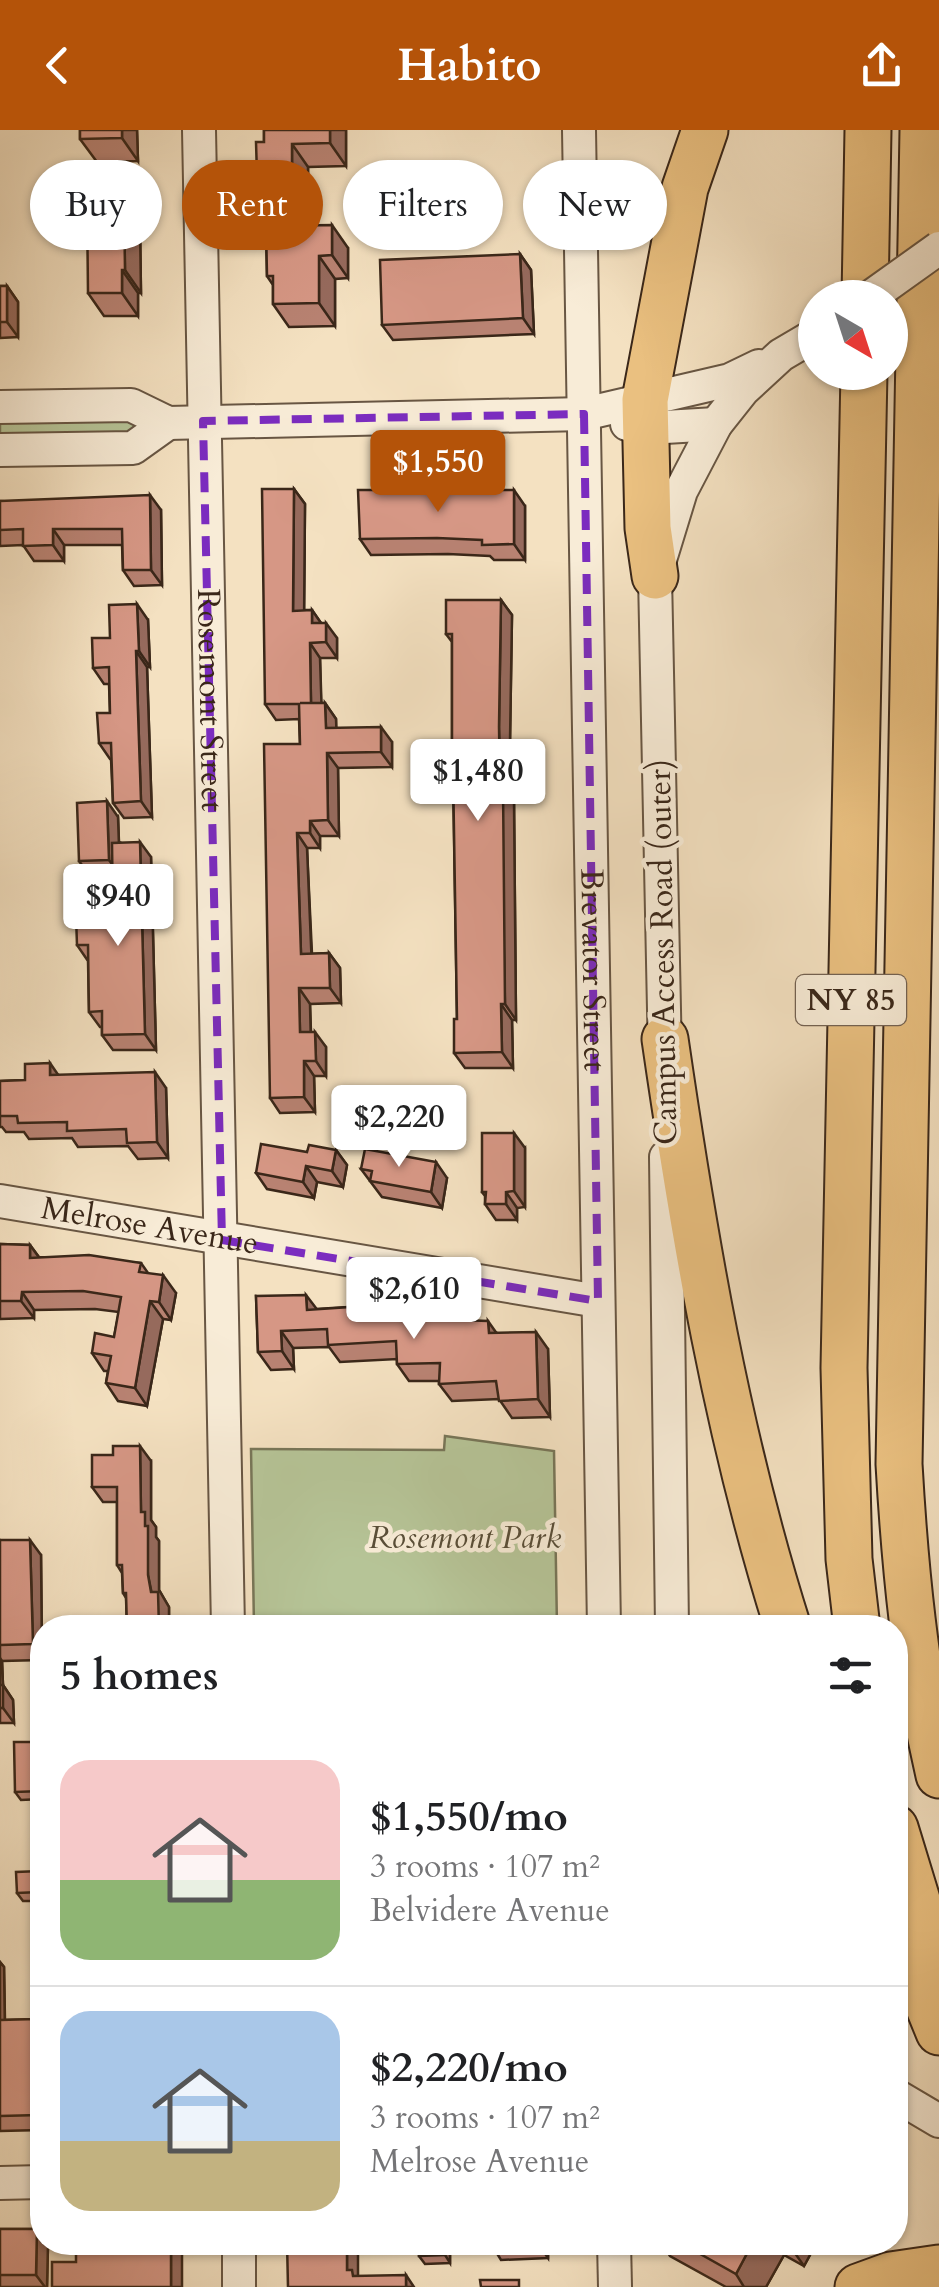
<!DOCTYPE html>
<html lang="en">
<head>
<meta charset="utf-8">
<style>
	body { margin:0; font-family:Cardo,serif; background:#f6f6f6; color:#202124; height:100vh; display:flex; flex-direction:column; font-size:38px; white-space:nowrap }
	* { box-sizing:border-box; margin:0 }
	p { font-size:32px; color:#757577 }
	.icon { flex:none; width:55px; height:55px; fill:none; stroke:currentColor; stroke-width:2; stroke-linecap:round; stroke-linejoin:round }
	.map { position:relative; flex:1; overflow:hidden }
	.drawer { position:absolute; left:30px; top:1485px; width:878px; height:640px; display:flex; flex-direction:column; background:#fff; border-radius:40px; box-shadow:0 2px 8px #0004 }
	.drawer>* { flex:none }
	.hud { position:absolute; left:30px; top:30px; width:880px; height:90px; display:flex; gap:20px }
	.needle { width:65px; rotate:141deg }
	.controls { position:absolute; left:798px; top:150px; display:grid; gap:20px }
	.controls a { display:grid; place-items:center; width:110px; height:110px; border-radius:50%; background:#fff; box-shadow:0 2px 8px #0004; font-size:50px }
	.price { position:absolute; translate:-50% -85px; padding:0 22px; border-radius:10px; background:#fff; color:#222; font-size:32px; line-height:65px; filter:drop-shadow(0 2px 5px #0008) }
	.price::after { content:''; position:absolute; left:50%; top:60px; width:30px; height:22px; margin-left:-15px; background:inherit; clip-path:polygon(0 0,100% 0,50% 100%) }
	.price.active { background:#b45309; color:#fff }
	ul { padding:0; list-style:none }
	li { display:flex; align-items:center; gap:30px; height:250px; padding:0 30px }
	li+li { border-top:2px solid #e0e0e0 }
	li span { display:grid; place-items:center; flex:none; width:280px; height:200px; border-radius:30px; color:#555 }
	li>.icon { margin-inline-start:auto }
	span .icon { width:120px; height:120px; fill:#fffc; stroke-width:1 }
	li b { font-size:42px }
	h2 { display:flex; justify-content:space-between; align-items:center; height:120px; padding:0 30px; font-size:42px }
	.pill { padding:0 35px; border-radius:45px; background:#fff; box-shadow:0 2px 8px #0004; font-size:35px; line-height:90px }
	.pill.active { background:#b45309; color:#fff }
	header { display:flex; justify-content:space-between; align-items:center; height:130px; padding:0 30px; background:#b45309; color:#fff; font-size:45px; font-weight:600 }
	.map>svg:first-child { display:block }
	.green { fill:#b6c497; stroke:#787658; stroke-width:2.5 }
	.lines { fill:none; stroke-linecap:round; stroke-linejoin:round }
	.minor-casing { stroke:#685643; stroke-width:36 }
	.highway-casing { stroke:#3a2719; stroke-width:49 }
	.minor { stroke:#f8ecd7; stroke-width:32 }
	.highway { stroke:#eac080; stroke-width:45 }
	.minor-bridge-casing { stroke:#685643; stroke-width:36; stroke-linecap:butt }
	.minor-bridge { stroke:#f8ecd7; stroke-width:32 }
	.wall { fill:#b88272; stroke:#3a2719; stroke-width:2.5 }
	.shaded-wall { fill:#966a5d; stroke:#3a2719; stroke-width:2.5 }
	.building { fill:#d69785; stroke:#3a2719; stroke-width:2.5 }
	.marked { fill:none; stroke:#7b2cbf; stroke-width:8; stroke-dasharray:20 12; stroke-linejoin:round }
	.labels { text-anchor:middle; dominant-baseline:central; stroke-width:9; stroke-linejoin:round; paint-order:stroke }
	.shield { fill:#f8ecd7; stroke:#736252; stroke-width:2.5 }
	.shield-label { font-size:30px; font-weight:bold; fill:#3a2719 }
	.street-label { font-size:32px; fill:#3a2719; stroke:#f8ecd7 }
	.park-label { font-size:32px; font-style:italic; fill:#594e38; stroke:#f8ecd7 }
</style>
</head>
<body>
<header><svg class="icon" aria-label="back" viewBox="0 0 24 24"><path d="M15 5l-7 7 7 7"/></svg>Habito<svg class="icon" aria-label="share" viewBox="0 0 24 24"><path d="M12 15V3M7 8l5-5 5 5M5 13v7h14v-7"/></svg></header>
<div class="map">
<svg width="939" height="2157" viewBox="0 0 939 2157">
	<rect width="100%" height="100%" fill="#f4e1c1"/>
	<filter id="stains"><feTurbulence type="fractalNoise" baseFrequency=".002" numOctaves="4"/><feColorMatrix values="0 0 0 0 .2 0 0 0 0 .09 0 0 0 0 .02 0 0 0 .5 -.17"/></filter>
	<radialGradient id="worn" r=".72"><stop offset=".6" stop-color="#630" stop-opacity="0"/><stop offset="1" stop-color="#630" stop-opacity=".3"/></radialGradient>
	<!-- green -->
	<g class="green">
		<path d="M140,284V303L0,306V287Z"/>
		<path d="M445,1306L554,1321L557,1497H254L251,1319L444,1320Z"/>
	</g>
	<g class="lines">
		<defs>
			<g id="minor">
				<path id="s1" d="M199,0L228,1498"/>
				<path id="s2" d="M579,0L604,1498"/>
				<path d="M0,277L131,275L168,293L584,284L730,250L759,236"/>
				<path d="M627,294L648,298L716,294"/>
				<path d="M0,320L133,318L168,293"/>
				<path d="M665,928L655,446L681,361L716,294L743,260L781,225L815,205"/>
				<path d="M666,1027L672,1498"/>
				<path id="s3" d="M0,1071L598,1171"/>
				<path d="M895,1965L939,1991"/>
				<path d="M0,2053L42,2052"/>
				<path d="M239,2112V2157"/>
				<path d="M614,2112L615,2157"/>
			</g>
			<g id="highway">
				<path d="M923,0L899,1334C905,1439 915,1542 939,1645"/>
				<path d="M865,168L868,0"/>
				<path d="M655,446L648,398L645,270L685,58L705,0"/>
				<path d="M665,909C694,1108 727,1305 788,1498"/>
				<path d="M857,1498L849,1429L844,1238L864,242"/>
				<path d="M895,1698L939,1842"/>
				<path d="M903,1814L939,1902"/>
				<path d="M858,2157L891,2145L939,2138"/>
			</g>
		</defs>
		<!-- minor casing -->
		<use href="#minor" class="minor-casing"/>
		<!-- highway casing -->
		<use href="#highway" class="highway-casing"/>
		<!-- minor -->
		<use href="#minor" class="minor"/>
		<!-- highway -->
		<use href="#highway" class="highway"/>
		<defs>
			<path id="minor-bridge" d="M869,168L939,118"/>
		</defs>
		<!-- minor-bridge casing -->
		<use href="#minor-bridge" class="minor-bridge-casing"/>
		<!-- minor-bridge -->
		<use href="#minor-bridge" class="minor-bridge"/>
	</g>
	<!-- wall -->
	<g class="wall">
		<path d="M80,0H137L138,31L97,32L80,9Z"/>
		<path d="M264,0H346V36L308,37V68H273L257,45L264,12Z"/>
		<path d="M124,72L140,95L141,163H138V186H104L88,163Z"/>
		<path d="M266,96L348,118V148L335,149V196L289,197L273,174V155L267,146Z"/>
		<path d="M520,124L531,140L534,204L393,210L382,195Z"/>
		<path d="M0,156H7L18,172V207L0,208Z"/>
		<path d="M294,359L305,374L304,480H312L321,493L337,508V528H320L321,573H325L336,589V598L392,612V637L338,638L339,706H320V718H307L312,824L329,823L340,838L341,873L310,874L311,902L326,917V946H314L315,982L280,983L270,968L300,614L299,589L276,590L265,574Z"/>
		<path d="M0,371L161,380L162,455L134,456L123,440L122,415H64V431H34L23,415L0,416Z"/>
		<path d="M525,376V430H494L490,426L448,424L371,425L360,409Z"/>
		<path d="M501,470L512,485L510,612L511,668L514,672L516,890H512L513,938H465L454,923L457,889L453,646L448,639L452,612V512L446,504Z"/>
		<path d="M148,490L150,537H147L152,687L124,688L113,673L111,629H110L99,613L110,583L109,554H104L93,538L110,508Z"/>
		<path d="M118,687L119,712L151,727L156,920H113L102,905V897H100L89,882L88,831L77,815L113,785L112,746H90L79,731Z"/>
		<path d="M58,945L166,958L168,1028L138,1029L128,1016L78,1017L72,1008L29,1009L24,1002H6L2,997H0V951L25,950Z"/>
		<path d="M525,1018V1077L517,1078V1090H496L485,1074V1066L482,1062Z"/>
		<path d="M336,1020L347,1035L343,1057L317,1052L314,1068L267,1059L256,1043Z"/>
		<path d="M361,1039L447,1048L442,1078L382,1067Z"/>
		<path d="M0,1114L30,1115L39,1127L141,1133L148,1143L176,1163L171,1190L163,1189L147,1276L118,1271L106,1253L108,1241H104L92,1223L114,1207L119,1182L95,1179L34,1180V1188L0,1189Z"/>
		<path d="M256,1166L316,1179L380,1175L386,1184L436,1189L497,1203L548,1219L550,1287L512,1288L499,1269L452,1271L439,1254V1251H409L397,1234V1229L340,1232L329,1217L293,1218L294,1239L271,1240L258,1222Z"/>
		<path d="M151,1331V1390L156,1397V1407L159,1411V1460L169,1477V1498H127L126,1468L123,1463L122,1443L117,1435V1372H103L92,1357Z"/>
		<path d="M0,1410L41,1425L42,1530L2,1531L3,1555L13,1570L14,1593H0Z"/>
		<path d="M41,1612L42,1614V1669L21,1670L15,1662Z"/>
		<path d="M42,1745V1771H23L17,1763Z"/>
		<path d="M0,1832L4,1837L5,1890L37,1889L42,1896V2000L0,2001Z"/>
		<path d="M0,2099H37L42,2107V2112L48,2114L47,2157H0Z"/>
		<path d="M419,2112H450V2133L425,2134L419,2126Z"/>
		<path d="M490,2112H548V2128L501,2130Z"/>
		<path d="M661,2112H817L804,2136L784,2125L766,2157H726L670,2126Z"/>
	</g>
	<!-- shaded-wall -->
	<g class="shaded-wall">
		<path d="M122,0H137L138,31L122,8Z"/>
		<path d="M330,0H346V36L330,13Z"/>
		<path d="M292,14L308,37V68L292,45Z"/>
		<path d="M124,72L140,95L141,163L125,140Z"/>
		<path d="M332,95L348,118V148L332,125Z"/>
		<path d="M520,124L531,140L534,204L523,188Z"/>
		<path d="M319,126L335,149V196L319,173Z"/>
		<path d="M122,140L138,163V186L122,163Z"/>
		<path d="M7,156L18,172V207L7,192Z"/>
		<path d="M294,359L305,374L304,496L293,481Z"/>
		<path d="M514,360L525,376V430L514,414Z"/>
		<path d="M150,365L161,380L162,455L151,440Z"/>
		<path d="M53,399L64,415V431L53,415Z"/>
		<path d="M501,470L512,485L510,612L511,668L514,672L516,890L505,874L499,597Z"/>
		<path d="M137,474L148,490L150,537L139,521Z"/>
		<path d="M312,480L323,496L312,493Z"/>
		<path d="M326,493L337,508V528L326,512Z"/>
		<path d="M310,513L320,528L322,589L311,573Z"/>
		<path d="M136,521L147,537L152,687L141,671Z"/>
		<path d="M325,573L336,589L337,613L326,598Z"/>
		<path d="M381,597L392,612V637L381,622Z"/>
		<path d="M327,623L338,638L339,706L328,690Z"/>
		<path d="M107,671L118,687L120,745L109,730Z"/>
		<path d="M310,691L320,706V718L310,703Z"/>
		<path d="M297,703L307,718L312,839L301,824Z"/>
		<path d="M140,712L151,727L156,920L145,904Z"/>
		<path d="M329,823L340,838L341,873L330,858Z"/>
		<path d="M299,858L310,874L311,917L300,902Z"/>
		<path d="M501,874L512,890L513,938L502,922Z"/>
		<path d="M315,902L326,917V946L316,931Z"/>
		<path d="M304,931L314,946L315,982L304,967Z"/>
		<path d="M50,933L61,949L50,945Z"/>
		<path d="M155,942L166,958L168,1028L157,1012Z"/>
		<path d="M514,1003L525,1018V1077L514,1061Z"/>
		<path d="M336,1020L347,1035L343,1057L332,1041Z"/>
		<path d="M436,1032L447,1048L442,1078L431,1062Z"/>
		<path d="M306,1036L317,1052L314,1068L303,1052Z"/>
		<path d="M506,1062L517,1078V1090L506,1074Z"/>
		<path d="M30,1115L43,1133L30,1128Z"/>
		<path d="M163,1145L176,1163L171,1190L159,1172Z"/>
		<path d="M22,1162L34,1180V1188L21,1171Z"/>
		<path d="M306,1165L319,1182L307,1180Z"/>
		<path d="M150,1171L163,1189L147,1276L135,1258Z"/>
		<path d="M488,1191L500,1208L489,1203Z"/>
		<path d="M281,1201L293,1218L294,1239L282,1221Z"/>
		<path d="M536,1202L548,1219L550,1287L538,1269Z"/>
		<path d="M140,1316L151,1331V1390L156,1397V1407L159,1411V1460L169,1477V1498H159L148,1445L145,1396L141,1382Z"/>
		<path d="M30,1410L41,1425L42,1528L33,1514Z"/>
		<path d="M0,1528L2,1531L3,1555L13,1570L14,1593L3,1578L0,1565Z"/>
		<path d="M0,1832L4,1837L5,1905L0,1898Z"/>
		<path d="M37,1889L42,1896V1933L38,1926Z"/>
		<path d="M37,2099L42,2107V2112L48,2114L47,2157H45L36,2145Z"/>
		<rect x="171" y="2112" width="11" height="45"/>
		<path d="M347,2112H358V2148L363,2155L347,2140Z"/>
		<path d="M445,2112H450V2133L445,2125Z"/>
		<path d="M537,2112H548V2128Z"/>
		<path d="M753,2112H775L784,2125L766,2157H744L736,2144Z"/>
		<path d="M787,2112H817L804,2136Z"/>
		<path d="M406,2145L414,2157H406Z"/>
	</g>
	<!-- building -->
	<g class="building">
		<path d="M80,0H122V8L80,9Z"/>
		<path d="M264,0H330V13L292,14V45H257L256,12H264Z"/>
		<path d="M124,72L125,140H122V163H88L87,73Z"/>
		<path d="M332,95V125L319,126V173L273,174V146H267L266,96Z"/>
		<path d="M520,124L523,188L382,195L380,130Z"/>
		<rect x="0" y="156" width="7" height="36"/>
		<path d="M262,359H294L293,481L312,480V493H326V512L310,513L311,573H300H325L326,598L381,597V622L327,623L328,690L310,691V703H297L301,824L329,823L330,858H299L300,902H315L316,931H304V967L270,968L264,614H300L299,574H265Z"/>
		<path d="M358,360H514V414L482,415V410L437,408L360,409Z"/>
		<path d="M150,365L151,440H123L122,399H53V415L23,416V399L0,400V371Z"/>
		<path d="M446,470H501L499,597L500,656H503L505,874H501L502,922L454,923V889H457L453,639H448V612H452V504H446Z"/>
		<path d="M137,474L139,521H136L141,671L113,673L111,613H99L97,583H110L109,537L93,538L92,508H110L109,475Z"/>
		<path d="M107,671L109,730L79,731L77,673Z"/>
		<path d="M140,712L145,904L102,905V881L89,882L88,815H77L76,786L113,785L112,713Z"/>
		<path d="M50,933V945L155,942L157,1012L127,1013L126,999L67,1001V992L18,993L17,986H0V951L25,950V934Z"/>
		<path d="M482,1003H514V1061L506,1062V1074H485L486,1062H482Z"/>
		<path d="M261,1014L307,1022L309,1015L336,1020L332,1041L306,1036L303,1052L256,1043Z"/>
		<path d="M365,1019L436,1032L431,1062L370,1051L372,1041L361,1039Z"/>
		<path d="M0,1114L30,1115V1128L89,1125L141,1133L139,1142L163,1145L159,1172L150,1171L135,1258L106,1253L111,1226L92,1223L95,1203L114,1207L121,1167L83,1161L22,1162L21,1171H0Z"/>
		<path d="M306,1165L307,1180L380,1175V1185L432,1184V1189L488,1191L489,1203L536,1202L538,1269L499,1271L496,1251L439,1254L440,1233L397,1234L396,1211L328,1215L327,1199L281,1201L282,1221L258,1222L256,1166Z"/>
		<path d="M113,1316H140L141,1382H145V1396H148V1445L151,1462H158L159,1498H127L126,1463H123L122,1435H117V1357H92V1325H113Z"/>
		<path d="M0,1410H30L33,1514L0,1515Z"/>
		<rect x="0" y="1555" width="3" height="23"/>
		<path d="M14,1612H41L42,1661L15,1662Z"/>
		<path d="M40,1741V1762L17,1763L16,1742Z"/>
		<path d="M37,1889L38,1926H42V1974H39V1985L0,1986V1890Z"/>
		<path d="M0,2099H37L36,2145H0Z"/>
		<path d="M76,2112H171V2157H52V2132H76Z"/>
		<path d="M287,2112H347V2140H352L353,2146L406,2145V2157H288Z"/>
		<path d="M419,2112H445V2125L419,2126Z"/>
		<path d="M490,2112H531L490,2114Z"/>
		<path d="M679,2112H753L736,2144Z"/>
		<path d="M480,2150H519V2157H481Z"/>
	</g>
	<!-- marked area -->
	<path class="marked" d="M584,284L598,1171L222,1110L203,291Z"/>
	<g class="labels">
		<!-- shield labels -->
		<rect class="shield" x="796" y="845" width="110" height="50" rx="8"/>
		<g class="shield-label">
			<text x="851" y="870">NY 85</text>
		</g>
		<!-- street labels -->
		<g class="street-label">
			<text stroke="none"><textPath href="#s1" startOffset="570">Rosemont Street</textPath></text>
			<text transform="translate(663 822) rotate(-91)">Campus Access Road (outer)</text>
			<text stroke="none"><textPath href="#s2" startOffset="840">Brevator Street</textPath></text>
			<text stroke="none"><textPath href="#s3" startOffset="152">Melrose Avenue</textPath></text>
		</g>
		<!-- park labels -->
		<g class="park-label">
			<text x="465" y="1408">Rosemont Park</text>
		</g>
	</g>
	<rect width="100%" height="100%" filter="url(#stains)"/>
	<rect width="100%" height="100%" fill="url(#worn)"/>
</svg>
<div class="controls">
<a><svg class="needle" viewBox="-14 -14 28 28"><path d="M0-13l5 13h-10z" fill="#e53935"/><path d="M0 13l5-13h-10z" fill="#757577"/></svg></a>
</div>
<b class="price active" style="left:438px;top:385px">$1,550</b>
<b class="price" style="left:478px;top:694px">$1,480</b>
<b class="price" style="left:118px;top:819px">$940</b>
<b class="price" style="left:399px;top:1040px">$2,220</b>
<b class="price" style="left:414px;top:1212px">$2,610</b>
<div class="hud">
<a class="pill">Buy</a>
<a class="pill active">Rent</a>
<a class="pill">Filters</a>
<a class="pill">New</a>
</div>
<section class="drawer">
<h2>5 homes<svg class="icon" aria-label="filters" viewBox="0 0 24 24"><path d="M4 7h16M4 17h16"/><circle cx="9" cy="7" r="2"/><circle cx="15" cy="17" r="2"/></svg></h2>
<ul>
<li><span style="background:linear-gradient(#f6c9c9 60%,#8fb573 0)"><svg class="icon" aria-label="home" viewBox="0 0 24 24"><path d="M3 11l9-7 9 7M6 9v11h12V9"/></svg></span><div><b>$1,550/mo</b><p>3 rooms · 107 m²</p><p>Belvidere Avenue</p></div></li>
<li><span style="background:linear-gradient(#a9c7e8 65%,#c2b280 0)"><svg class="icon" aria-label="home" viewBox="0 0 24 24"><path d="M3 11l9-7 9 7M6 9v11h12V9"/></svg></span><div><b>$2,220/mo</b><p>3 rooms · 107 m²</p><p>Melrose Avenue</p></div></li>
</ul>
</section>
</div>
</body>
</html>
